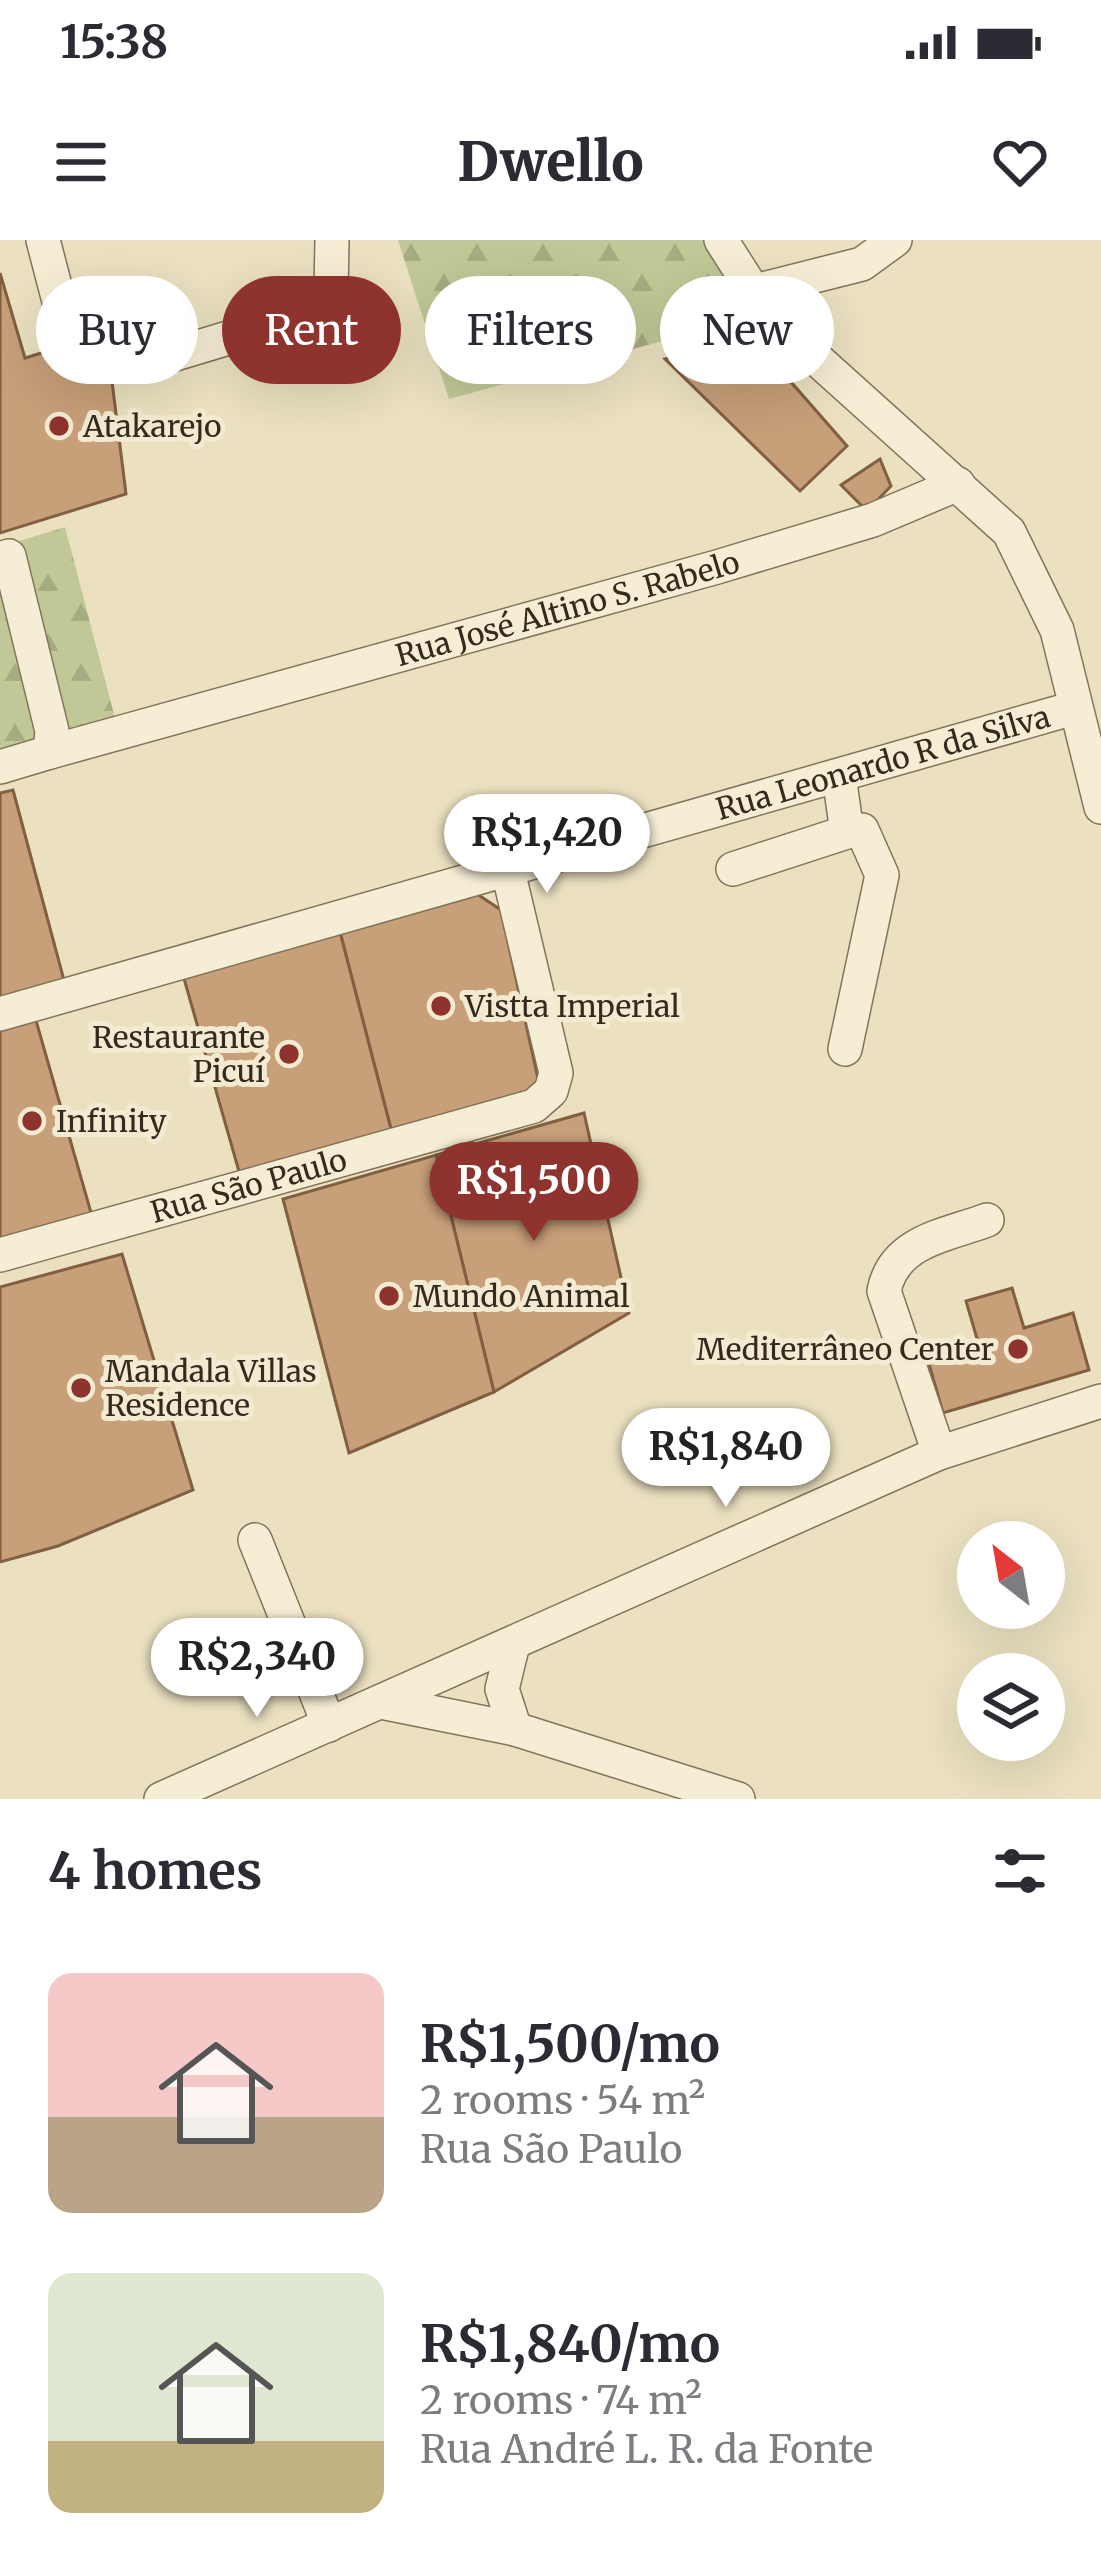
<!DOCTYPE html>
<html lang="en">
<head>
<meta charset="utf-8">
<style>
	body { margin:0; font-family:Merriweather,serif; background:#f2f2f3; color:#2b2b33; height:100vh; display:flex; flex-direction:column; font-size:45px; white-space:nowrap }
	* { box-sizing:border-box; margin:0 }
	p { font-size:39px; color:#7c7c81 }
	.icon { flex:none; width:66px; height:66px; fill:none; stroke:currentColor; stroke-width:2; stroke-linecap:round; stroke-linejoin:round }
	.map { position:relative; height:1559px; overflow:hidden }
	.panel { display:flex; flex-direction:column; background:#fff; flex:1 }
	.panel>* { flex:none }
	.banner { position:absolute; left:36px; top:36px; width:1029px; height:108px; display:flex; gap:24px }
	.needle { width:78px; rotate:329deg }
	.tools { position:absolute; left:957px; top:1281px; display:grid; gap:24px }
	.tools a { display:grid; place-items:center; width:108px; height:108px; border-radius:50%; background:#fff; box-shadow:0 12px 48px #0002; font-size:60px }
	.price { position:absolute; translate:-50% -102px; padding:0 27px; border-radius:42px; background:#fff; color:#222; font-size:39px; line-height:78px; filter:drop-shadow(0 3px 6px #0008) }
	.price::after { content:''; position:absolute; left:50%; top:72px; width:36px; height:27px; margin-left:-18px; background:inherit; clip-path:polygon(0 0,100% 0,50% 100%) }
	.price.selected { background:#8f332e; color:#fff }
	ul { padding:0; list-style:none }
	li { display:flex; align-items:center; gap:36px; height:300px; padding:0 48px }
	li span { display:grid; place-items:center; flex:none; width:336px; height:240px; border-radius:24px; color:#555 }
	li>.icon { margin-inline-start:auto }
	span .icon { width:144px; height:144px; fill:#fffc; stroke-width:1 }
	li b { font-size:51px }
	h2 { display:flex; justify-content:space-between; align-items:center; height:144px; padding:0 48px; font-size:51px }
	.tag { padding:0 42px; border-radius:54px; background:#fff; box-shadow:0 12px 48px #0002; font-size:42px; line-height:108px }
	.tag.selected { background:#8f332e; color:#fff }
	.status { display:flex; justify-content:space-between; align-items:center; height:84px; padding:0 60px; background:#fff; direction:ltr }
	.status svg { height:33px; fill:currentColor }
	header { display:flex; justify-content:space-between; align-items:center; height:156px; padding:0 48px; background:#fff; font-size:54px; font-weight:800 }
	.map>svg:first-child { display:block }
	.forest { fill:url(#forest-firs) }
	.building { fill:#c79f79; stroke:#815f41; stroke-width:3 }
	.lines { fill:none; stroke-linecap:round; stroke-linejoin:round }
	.minor-casing { stroke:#83735a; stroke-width:36 }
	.minor { stroke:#f6eed4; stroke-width:33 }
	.poi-dot { fill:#8f332e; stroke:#f3ebd1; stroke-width:4.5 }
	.labels { text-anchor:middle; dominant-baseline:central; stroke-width:10; stroke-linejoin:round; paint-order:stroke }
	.poi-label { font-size:30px; fill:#342a1d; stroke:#f3ebd1; text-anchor:start }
	.street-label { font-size:30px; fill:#342a1d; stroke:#f3ebd1 }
</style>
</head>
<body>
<div class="status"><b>15:38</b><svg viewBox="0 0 49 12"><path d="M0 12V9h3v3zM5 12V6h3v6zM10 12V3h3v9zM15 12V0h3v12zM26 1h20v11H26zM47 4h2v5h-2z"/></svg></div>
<header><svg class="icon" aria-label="menu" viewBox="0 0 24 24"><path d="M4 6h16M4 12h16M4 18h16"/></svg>Dwello<svg class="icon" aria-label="heart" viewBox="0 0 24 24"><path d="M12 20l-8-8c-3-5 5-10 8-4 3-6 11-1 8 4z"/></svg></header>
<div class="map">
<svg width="1101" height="1559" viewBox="0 0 1101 1559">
	<defs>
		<pattern id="forest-firs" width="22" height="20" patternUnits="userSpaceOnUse" patternTransform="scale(3)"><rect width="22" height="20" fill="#bfc896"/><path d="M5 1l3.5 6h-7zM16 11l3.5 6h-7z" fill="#a5ac81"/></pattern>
	</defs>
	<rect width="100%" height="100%" fill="#ebe1c1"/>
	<!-- forest -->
	<g class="forest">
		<path d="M398,0H707L754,76L449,159Z"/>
		<path d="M65,287L122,505L0,541V307Z"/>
	</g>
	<!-- building -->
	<g class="building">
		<path d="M0,33L25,118L106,93L126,254L0,293Z"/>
		<path d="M749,94L847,206L800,251L665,119Z"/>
		<path d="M880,219L891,246L867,271L841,245Z"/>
		<path d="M13,550L65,744L0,762V553Z"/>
		<path d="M477,654L501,670L538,839L528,856L392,893L340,692Z"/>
		<path d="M340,692L392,893L240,935L183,735Z"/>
		<path d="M35,777L92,976L0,1001V786Z"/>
		<path d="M584,873L629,1073L494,1152L436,915Z"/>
		<path d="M436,915L494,1152L349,1213L283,959Z"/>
		<path d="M122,1014L193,1250L58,1306L0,1322V1047Z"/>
		<path d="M1012,1048L1024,1088L1073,1073L1089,1130L943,1173L927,1117L978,1102L966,1061Z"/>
	</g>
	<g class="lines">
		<defs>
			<g id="minor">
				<path d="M43,0L66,88"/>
				<path d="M721,0L770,77L1009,292L1057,390L1101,567"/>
				<path d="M751,52L862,24L895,0"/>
				<path d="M152,121L311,73L331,52L332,0"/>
				<path d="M0,319L9,316L52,491L50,512L0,527"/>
				<path id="s1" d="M50,512L717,327L873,280L958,244"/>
				<path d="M733,629L847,592L839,536"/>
				<path id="s2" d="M0,774L1074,468"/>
				<path d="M845,809L882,635L862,590L847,592"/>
				<path id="s3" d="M0,1015L534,866L551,851L556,833L508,631"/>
				<path d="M939,1213L884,1051C894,1001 944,996 987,980"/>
				<path d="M255,1300L329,1485"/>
				<path d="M513,1404L502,1449L515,1489"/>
				<path d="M381,1462L515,1489L738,1559"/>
				<path d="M161,1559L939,1213L1101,1161"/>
			</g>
		</defs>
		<!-- minor casing -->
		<use href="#minor" class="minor-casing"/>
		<!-- minor -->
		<use href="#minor" class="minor"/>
	</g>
	<!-- markers -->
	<g class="poi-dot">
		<circle cx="59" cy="186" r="12"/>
		<circle cx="441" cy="766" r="12"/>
		<circle cx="289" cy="814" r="12"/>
		<circle cx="32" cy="881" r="12"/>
		<circle cx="389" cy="1056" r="12"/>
		<circle cx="1018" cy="1109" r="12"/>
		<circle cx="81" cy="1148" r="12"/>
	</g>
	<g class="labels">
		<!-- poi labels -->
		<g class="poi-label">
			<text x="83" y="186">Atakarejo</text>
			<text x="465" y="766">Vistta Imperial</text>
			<text x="265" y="797" text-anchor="end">Restaurante<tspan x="265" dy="34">Picuí</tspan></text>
			<text x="56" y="881">Infinity</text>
			<text x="413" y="1056">Mundo Animal</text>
			<text x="994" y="1109" text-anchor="end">Mediterrâneo Center</text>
			<text x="105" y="1131">Mandala Villas<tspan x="105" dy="34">Residence</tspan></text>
		</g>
		<!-- street labels -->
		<g class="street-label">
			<text stroke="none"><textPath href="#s1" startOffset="537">Rua José Altino S. Rabelo</textPath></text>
			<text stroke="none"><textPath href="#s2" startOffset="918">Rua Leonardo R da Silva</textPath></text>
			<text stroke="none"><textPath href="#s3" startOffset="258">Rua São Paulo</textPath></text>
		</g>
	</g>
</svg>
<div class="tools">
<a><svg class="needle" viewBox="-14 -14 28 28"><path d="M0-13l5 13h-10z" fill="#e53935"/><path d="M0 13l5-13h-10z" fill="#7c7c81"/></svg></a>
<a><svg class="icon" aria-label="layers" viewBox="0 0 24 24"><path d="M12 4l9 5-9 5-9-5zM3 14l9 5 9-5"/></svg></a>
</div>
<b class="price" style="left:547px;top:656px">R$1,420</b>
<b class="price selected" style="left:534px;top:1004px">R$1,500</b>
<b class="price" style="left:726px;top:1270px">R$1,840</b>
<b class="price" style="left:257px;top:1480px">R$2,340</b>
<div class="banner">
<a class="tag">Buy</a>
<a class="tag selected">Rent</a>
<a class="tag">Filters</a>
<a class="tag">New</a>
</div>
</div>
<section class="panel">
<h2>4 homes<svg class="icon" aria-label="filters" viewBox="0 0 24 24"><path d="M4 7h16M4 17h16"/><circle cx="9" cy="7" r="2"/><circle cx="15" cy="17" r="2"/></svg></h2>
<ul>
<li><span style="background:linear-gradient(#f6c9c9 60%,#b9a48a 0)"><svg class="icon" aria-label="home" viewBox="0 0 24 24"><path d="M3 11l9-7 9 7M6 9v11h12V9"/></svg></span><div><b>R$1,500/mo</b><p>2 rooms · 54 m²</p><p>Rua São Paulo</p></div></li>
<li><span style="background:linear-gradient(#dfe7d0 70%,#c2b280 0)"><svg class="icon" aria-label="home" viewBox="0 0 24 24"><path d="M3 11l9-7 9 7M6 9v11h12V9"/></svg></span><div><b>R$1,840/mo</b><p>2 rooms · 74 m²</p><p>Rua André L. R. da Fonte</p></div></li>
</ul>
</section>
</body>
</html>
